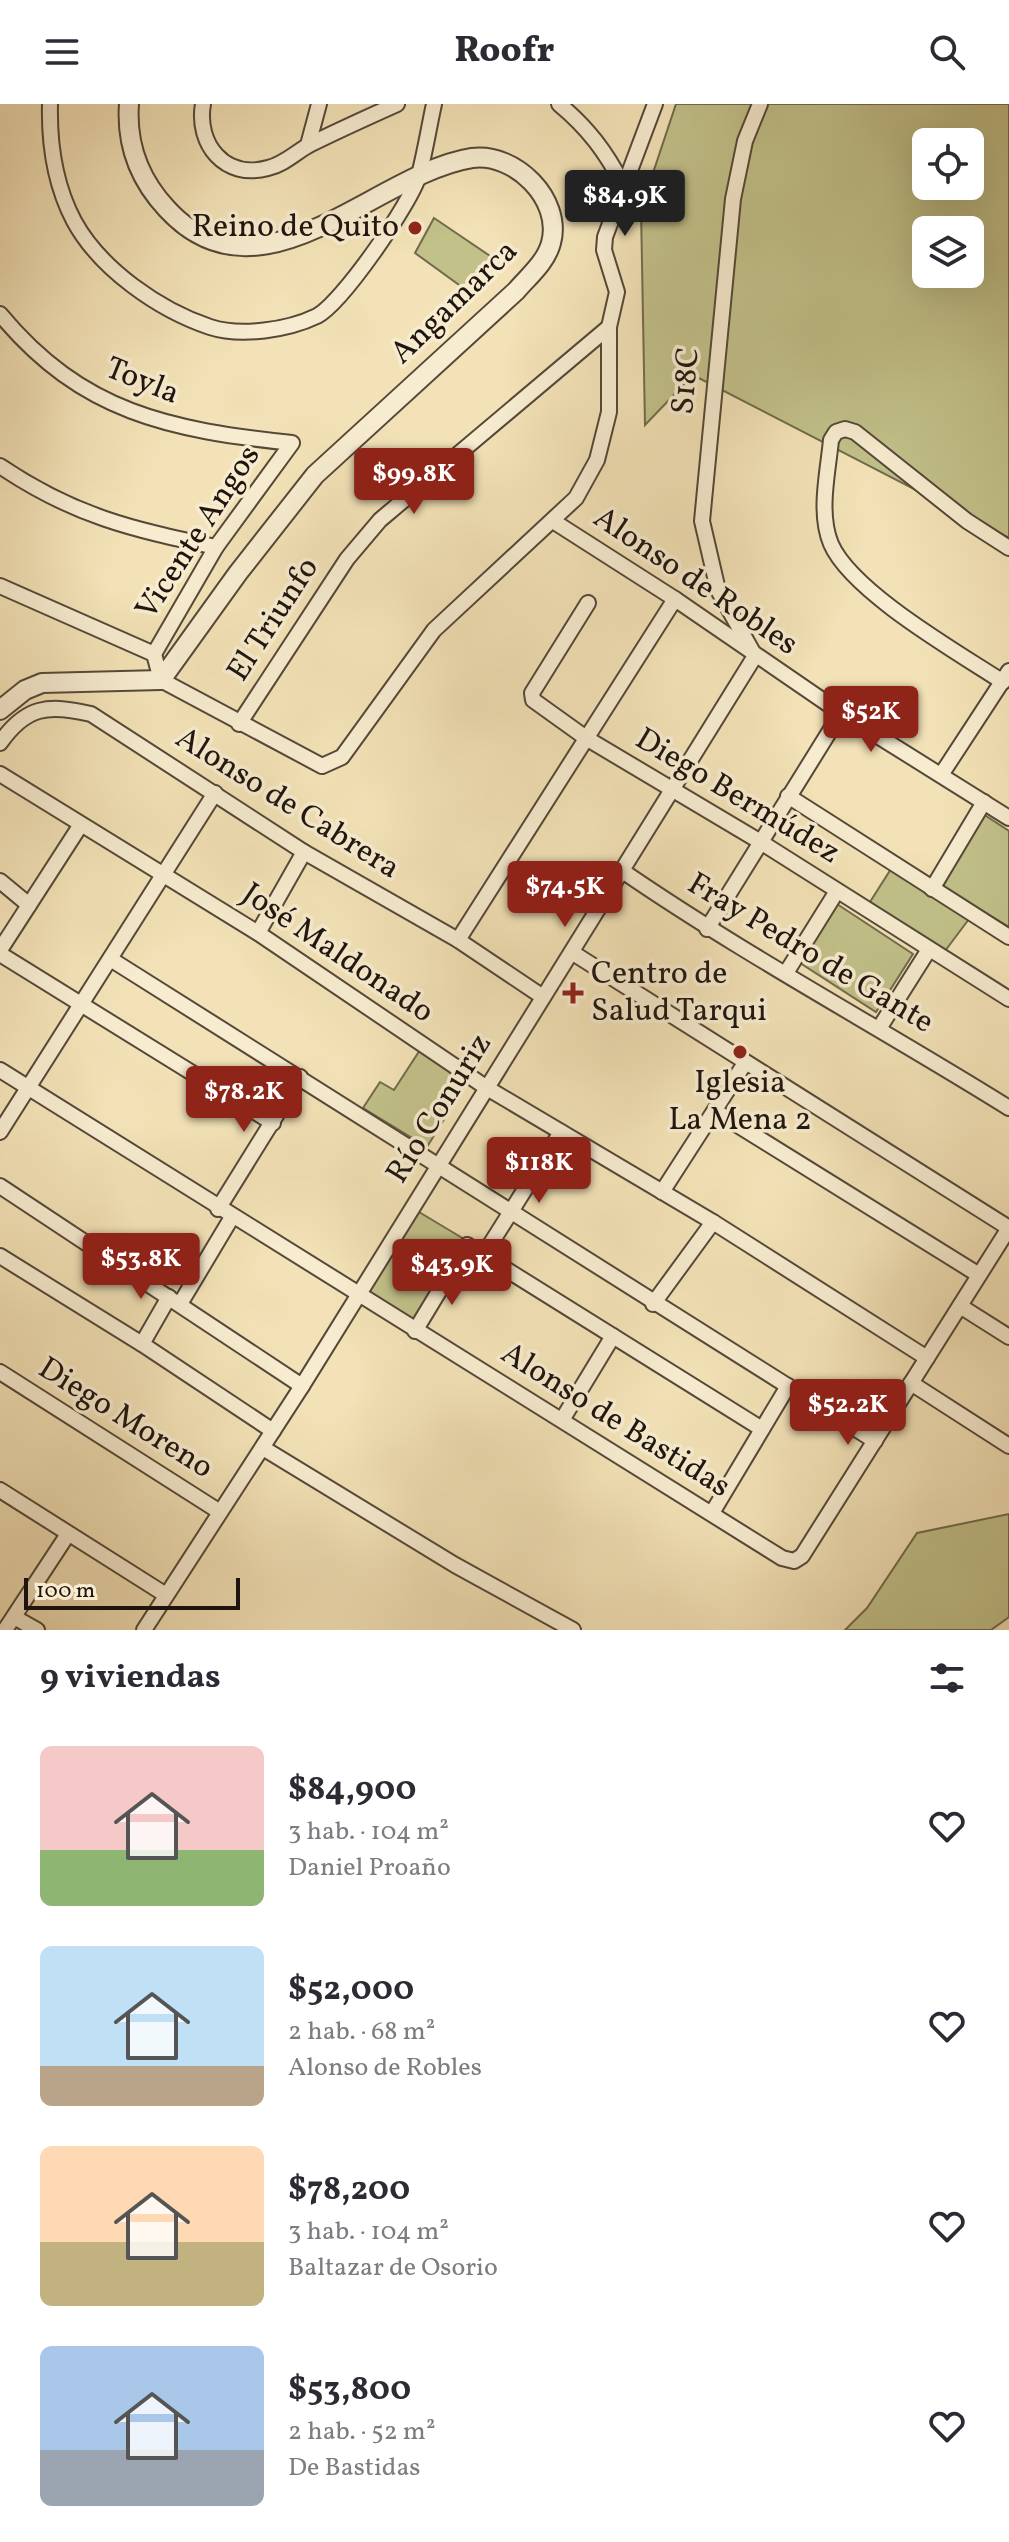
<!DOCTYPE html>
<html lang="es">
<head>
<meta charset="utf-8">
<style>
	body { margin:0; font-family:Vollkorn,serif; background:#f2f2f3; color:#2b2b33; height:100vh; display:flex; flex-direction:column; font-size:30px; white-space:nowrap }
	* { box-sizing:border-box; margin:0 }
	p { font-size:26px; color:#7c7c81 }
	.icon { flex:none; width:44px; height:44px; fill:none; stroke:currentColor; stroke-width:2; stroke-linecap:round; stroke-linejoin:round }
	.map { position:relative; height:1526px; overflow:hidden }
	.details { display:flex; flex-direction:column; background:#fff; flex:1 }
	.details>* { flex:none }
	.fabs { position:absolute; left:912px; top:24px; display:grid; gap:16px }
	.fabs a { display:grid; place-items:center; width:72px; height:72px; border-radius:12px; background:#fff; box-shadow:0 8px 32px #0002; font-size:40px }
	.scale { position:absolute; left:24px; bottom:20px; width:216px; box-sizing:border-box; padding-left:8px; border:4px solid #1f150e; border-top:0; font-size:22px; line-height:28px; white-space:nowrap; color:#1f150e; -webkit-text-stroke:6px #f7ecd0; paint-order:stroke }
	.price { position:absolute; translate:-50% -68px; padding:0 18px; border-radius:8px; background:#8f2418; color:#fff; font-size:26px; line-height:52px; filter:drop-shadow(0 2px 4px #0008) }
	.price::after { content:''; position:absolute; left:50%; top:48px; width:24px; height:18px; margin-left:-12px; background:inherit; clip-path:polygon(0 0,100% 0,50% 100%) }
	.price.active { background:#222; color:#fff }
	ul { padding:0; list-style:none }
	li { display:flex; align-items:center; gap:24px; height:200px; padding:0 40px }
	li span { display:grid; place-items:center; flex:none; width:224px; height:160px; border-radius:12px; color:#555 }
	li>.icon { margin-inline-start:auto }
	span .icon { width:96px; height:96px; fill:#fffc; stroke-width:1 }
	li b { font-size:34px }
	h2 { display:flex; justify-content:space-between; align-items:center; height:96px; padding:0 40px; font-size:34px }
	header { display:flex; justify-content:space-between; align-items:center; height:104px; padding:0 40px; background:#fff; font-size:36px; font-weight:800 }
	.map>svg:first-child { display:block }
	.green { fill:#c2c18a; stroke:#706b4c; stroke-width:2; fill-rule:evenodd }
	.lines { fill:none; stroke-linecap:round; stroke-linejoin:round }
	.minor-casing { stroke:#544838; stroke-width:18 }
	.tertiary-casing { stroke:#544838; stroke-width:22 }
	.minor { stroke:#f7ecd0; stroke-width:14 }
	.tertiary { stroke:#f7ecd0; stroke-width:18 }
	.poi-dot { fill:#8f2418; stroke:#f7ecd0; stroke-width:3 }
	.labels { text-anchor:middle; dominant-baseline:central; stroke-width:7; stroke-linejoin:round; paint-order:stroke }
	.poi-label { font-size:32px; fill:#1f150e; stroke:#f7ecd0; text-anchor:end }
	.street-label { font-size:32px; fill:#1f150e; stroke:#f7ecd0 }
</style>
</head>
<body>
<header><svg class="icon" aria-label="menu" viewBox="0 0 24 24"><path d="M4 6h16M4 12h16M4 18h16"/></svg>Roofr<svg class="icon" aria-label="search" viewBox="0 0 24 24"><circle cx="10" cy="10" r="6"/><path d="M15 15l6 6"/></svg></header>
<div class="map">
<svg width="1009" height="1526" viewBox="0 0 1009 1526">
	<rect width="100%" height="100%" fill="#f3e2b7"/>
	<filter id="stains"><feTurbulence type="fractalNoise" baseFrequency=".0025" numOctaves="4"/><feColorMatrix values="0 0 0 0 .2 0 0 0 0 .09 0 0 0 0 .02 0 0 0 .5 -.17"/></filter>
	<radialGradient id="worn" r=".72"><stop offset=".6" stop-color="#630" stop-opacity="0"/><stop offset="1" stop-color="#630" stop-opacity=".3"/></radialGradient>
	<!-- green -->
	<g class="green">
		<path d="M676,0H1009V434L693,271L645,321L641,105ZM926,38H970V82H926ZM926,126H970V170H926Z"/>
		<path d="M434,114L496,156L473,191L415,149Z"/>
		<path d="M983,710L1009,727V823L942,784Z"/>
		<path d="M891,765L969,815L945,847L870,798Z"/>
		<path d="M837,800L913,850L876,908L800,859Z"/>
		<path d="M420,946L467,978L427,1043L363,1004L380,978L394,986Z"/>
		<path d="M414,1105L464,1135L412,1220L363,1189Z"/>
		<path d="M1009,1410V1513L991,1526H845L867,1504L917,1429Z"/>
	</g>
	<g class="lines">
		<defs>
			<g id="minor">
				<path d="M50,0C49,40 55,81 74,117C100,165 159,206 210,223C241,233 288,226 317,212C342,199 411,99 419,71C425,48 429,23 434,0"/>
				<path d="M203,0C196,40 225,76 268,64C285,60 297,47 311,40C339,26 368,13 397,0"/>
				<path d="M559,0C588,24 606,48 623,81"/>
				<path d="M308,41L319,0"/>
				<path d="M0,210C82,309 170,326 292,339L216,443L154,550"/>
				<path d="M0,362C74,412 131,425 216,443"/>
				<path d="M553,417L675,495L841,609L1009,714"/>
				<path d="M0,482L154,550L161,576L322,662L342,653L434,526L576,394L597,356L609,308V223L617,188L604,146L605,133L655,0"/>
				<path d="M588,499L532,589L533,596L586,634L759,737L1009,895"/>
				<path d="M755,552L718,486L702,417L733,95L745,37L760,0"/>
				<path d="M1003,578C957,548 852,488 831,440C818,409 828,368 831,336L836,328L845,325L855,328L967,417L1009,444"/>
				<path d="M239,620L347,455L380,416L609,223"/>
				<path d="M0,639C26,602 48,600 91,610L304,748L458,836L543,893"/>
				<path d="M0,670L258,829L487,984L713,1118L927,1254"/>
				<path d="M941,671L1009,567"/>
				<path d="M788,692L1009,833"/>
				<path d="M624,768C748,853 881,924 1009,1004"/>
				<path d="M0,777L29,801"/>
				<path d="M932,785L984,698"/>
				<path d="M707,825L841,609"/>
				<path d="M258,829L304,748"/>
				<path d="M458,836L675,495"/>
				<path d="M0,846L80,722"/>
				<path d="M0,850L273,1019"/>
				<path d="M112,856L875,1337"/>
				<path d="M786,869L837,787"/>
				<path d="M880,923L928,847"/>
				<path d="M0,966L782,1454L794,1457L802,1452L1009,1124L573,849"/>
				<path d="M715,1007L979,1171"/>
				<path d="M0,1028L215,689"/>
				<path d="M0,1082L302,1282"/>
				<path d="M662,1088L745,959"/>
				<path d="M218,1105L300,973"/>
				<path d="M0,1152L142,1240L273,1327"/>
				<path d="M483,1152L561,1028"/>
				<path d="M180,1200L232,1113"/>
				<path d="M653,1200L713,1118"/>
				<path d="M960,1202L1009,1233"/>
				<path d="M415,1227L467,1141L762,1325"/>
				<path d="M142,1240L169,1193"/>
				<path d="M0,1268L220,1408"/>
				<path d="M911,1279L1009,1342"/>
				<path d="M562,1316L613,1232"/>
				<path d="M263,1344L455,1461L573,1526"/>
				<path d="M0,1386L166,1491"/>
				<path d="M712,1409L788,1282"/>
				<path d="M14,1513L37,1526"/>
				<path d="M5,1526L68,1430"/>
				<path d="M144,1526L302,1282L755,552"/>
			</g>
			<path id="tertiary" d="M0,606L25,586L42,579L161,576L238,469L315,371L516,187C529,172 546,158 551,139C563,95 514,48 472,54C375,69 261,207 167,105C139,75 126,41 129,0"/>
		</defs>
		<!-- minor casing -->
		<use href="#minor" class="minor-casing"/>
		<!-- tertiary casing -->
		<use href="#tertiary" class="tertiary-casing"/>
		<!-- minor -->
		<use href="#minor" class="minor"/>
		<!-- tertiary -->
		<use href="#tertiary" class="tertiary"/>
	</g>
	<!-- markers -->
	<g class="poi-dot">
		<circle cx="415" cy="124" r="8"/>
		<path d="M569 877h8v8h8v8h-8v8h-8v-8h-8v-8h8z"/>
		<circle cx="740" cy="948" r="8"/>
	</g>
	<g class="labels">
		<!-- poi labels -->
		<g class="poi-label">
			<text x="399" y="124">Reino de Quito</text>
			<text x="591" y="871" text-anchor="start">Centro de<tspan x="591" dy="37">Salud Tarqui</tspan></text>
			<text x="740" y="980" text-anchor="middle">Iglesia<tspan x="740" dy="37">La Mena 2</tspan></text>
		</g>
		<!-- street labels -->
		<g class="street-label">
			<text transform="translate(455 199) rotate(-44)">Angamarca</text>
			<text transform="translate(687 277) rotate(-85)">S18C</text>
			<text transform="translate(142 278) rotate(22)">Toyla</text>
			<text transform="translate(199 429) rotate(-57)">Vicente Angos</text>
			<text transform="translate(695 478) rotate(34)">Alonso de Robles</text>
			<text transform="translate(274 516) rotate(-57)">El Triunfo</text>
			<text transform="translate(737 693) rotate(31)">Diego Bermúdez</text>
			<text transform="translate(287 700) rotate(32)">Alonso de Cabrera</text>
			<text transform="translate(337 850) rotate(34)">José Maldonado</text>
			<text transform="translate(810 850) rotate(31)">Fray Pedro de Gante</text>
			<text transform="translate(440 1005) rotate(-58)">Río Conuriz</text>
			<text transform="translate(125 1315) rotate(32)">Diego Moreno</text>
			<text transform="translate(615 1317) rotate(32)">Alonso de Bastidas</text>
		</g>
	</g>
	<rect width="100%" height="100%" filter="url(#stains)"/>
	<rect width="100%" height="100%" fill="url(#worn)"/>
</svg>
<div class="fabs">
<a><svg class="icon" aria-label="locate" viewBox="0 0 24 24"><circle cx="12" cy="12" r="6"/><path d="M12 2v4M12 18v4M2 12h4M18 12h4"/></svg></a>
<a><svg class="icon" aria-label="layers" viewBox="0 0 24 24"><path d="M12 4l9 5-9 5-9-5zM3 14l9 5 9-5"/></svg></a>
</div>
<div class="scale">100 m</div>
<b class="price active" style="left:625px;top:134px">$84.9K</b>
<b class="price" style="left:414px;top:412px">$99.8K</b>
<b class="price" style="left:871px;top:650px">$52K</b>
<b class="price" style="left:565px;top:825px">$74.5K</b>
<b class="price" style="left:244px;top:1030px">$78.2K</b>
<b class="price" style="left:539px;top:1101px">$118K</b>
<b class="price" style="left:141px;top:1197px">$53.8K</b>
<b class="price" style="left:452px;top:1203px">$43.9K</b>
<b class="price" style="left:848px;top:1343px">$52.2K</b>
</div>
<section class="details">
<h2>9 viviendas<svg class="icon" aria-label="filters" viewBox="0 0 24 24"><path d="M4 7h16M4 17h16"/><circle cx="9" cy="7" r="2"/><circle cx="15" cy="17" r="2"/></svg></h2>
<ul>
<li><span style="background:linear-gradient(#f6c9c9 65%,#8fb573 0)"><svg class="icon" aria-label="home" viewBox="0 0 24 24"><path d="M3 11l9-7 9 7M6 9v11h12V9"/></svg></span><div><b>$84,900</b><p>3 hab. · 104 m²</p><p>Daniel Proaño</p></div><svg class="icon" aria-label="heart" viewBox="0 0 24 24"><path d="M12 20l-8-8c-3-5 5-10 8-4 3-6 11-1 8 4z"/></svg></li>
<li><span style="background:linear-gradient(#bfe0f5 75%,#b9a48a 0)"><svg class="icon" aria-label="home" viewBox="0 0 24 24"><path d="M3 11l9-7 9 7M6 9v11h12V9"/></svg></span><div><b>$52,000</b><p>2 hab. · 68 m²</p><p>Alonso de Robles</p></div><svg class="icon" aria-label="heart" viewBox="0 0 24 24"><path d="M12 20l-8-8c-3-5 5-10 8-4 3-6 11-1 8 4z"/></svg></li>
<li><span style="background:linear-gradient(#ffd9b3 60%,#c2b280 0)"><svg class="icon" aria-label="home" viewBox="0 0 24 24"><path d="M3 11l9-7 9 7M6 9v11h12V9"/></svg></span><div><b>$78,200</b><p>3 hab. · 104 m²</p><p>Baltazar de Osorio</p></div><svg class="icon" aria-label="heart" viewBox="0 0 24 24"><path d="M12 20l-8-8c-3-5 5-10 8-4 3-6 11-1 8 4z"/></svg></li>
<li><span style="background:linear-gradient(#a9c7e8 65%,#9aa5b1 0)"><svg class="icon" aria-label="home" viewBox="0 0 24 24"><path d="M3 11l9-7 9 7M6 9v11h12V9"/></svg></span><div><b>$53,800</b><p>2 hab. · 52 m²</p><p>De Bastidas</p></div><svg class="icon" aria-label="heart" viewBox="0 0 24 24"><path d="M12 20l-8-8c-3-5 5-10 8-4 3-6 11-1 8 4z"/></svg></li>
</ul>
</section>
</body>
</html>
